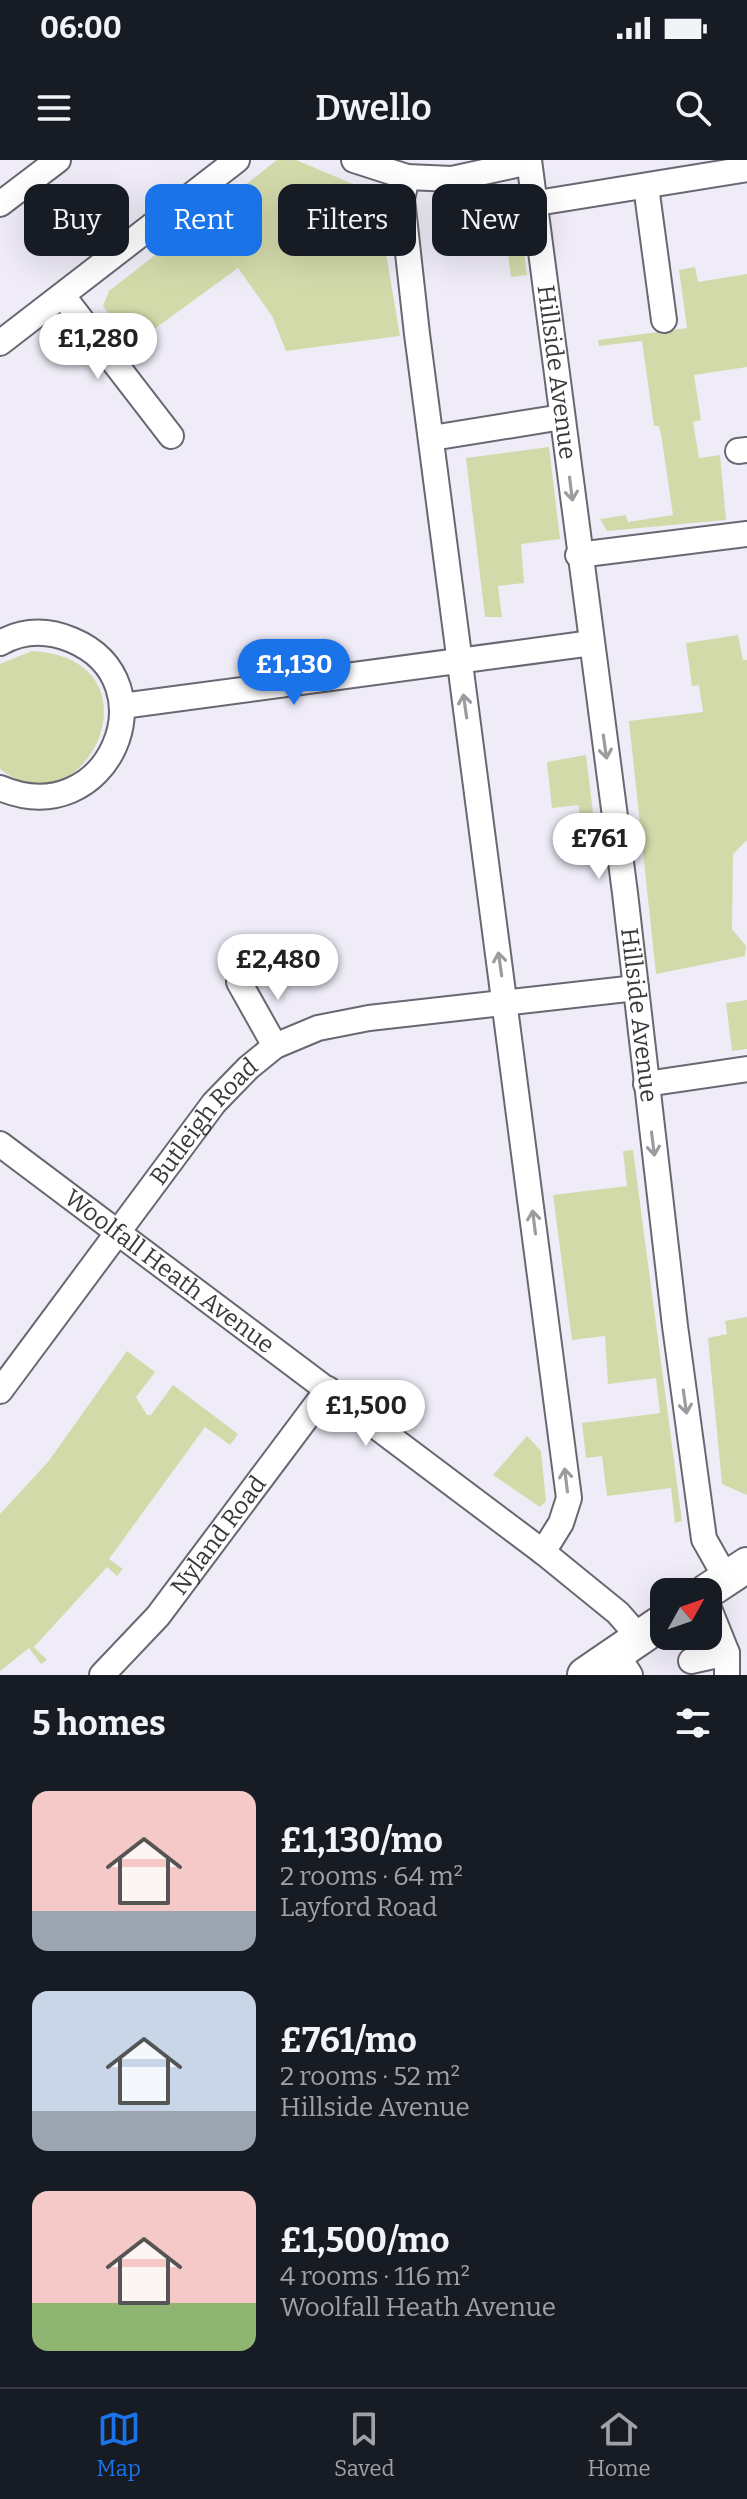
<!DOCTYPE html>
<html lang="en">
<head>
<meta charset="utf-8">
<style>
	body { margin:0; font-family:Bitter,serif; background:#20242c; color:#f1f3f6; height:100vh; display:flex; flex-direction:column; font-size:30px; white-space:nowrap }
	* { box-sizing:border-box; margin:0 }
	p { font-size:26px; color:#9ea1a6 }
	.icon { flex:none; width:44px; height:44px; fill:none; stroke:currentColor; stroke-width:2; stroke-linecap:round; stroke-linejoin:round }
	.map { position:relative; height:1515px; overflow:hidden }
	.sheet { display:flex; flex-direction:column; background:#171b24; flex:1 }
	.sheet>* { flex:none }
	.top-card { position:absolute; left:24px; top:24px; width:700px; height:72px; display:flex; gap:16px }
	.needle { width:52px; rotate:50deg }
	.tools { position:absolute; left:650px; top:1418px; display:grid; gap:16px }
	.tools a { display:grid; place-items:center; width:72px; height:72px; border-radius:16px; background:#171b24; box-shadow:0 8px 32px #0002; font-size:40px }
	.price { position:absolute; translate:-50% -68px; padding:0 18px; border-radius:28px; background:#fff; color:#222; font-size:26px; line-height:52px; filter:drop-shadow(0 2px 4px #0008) }
	.price::after { content:''; position:absolute; left:50%; top:48px; width:24px; height:18px; margin-left:-12px; background:inherit; clip-path:polygon(0 0,100% 0,50% 100%) }
	.price.current { background:#1a73e8; color:#fff }
	ul { padding:0; list-style:none }
	li { display:flex; align-items:center; gap:24px; height:200px; padding:0 32px }
	li span { display:grid; place-items:center; flex:none; width:224px; height:160px; border-radius:16px; color:#555 }
	li>.icon { margin-inline-start:auto }
	span .icon { width:96px; height:96px; fill:#fffc; stroke-width:1 }
	li b { font-size:34px }
	h2 { display:flex; justify-content:space-between; align-items:center; height:96px; padding:0 32px; font-size:34px }
	.tag { padding:0 28px; border-radius:16px; background:#171b24; box-shadow:0 8px 32px #0002; font-size:28px; line-height:72px }
	.tag.current { background:#1a73e8; color:#fff }
	.status { display:flex; justify-content:space-between; align-items:center; height:56px; padding:0 40px; background:#171b24; direction:ltr }
	.status svg { height:22px; fill:currentColor }
	header { display:flex; justify-content:space-between; align-items:center; height:104px; padding:0 32px; background:#171b24; font-size:36px; font-weight:600 }
	.menu { display:flex; justify-content:space-around; align-items:center; height:112px; border-top:2px solid #363941; background:#171b24; font-size:22px; color:#9ea1a6 }
	.menu a { display:grid; justify-items:center; gap:4px }
	.menu .current { color:#1a73e8 }
	.map>svg:first-child { display:block }
	.green { fill:#d3daaa }
	.lines { fill:none; stroke-linecap:round; stroke-linejoin:round }
	.street-casing { stroke:#696771; stroke-width:28 }
	.secondary-casing { stroke:#696771; stroke-width:38 }
	.street { stroke:#fff; stroke-width:24 }
	.secondary { stroke:#fff; stroke-width:34 }
	.oneway { stroke:#9c9c9e }
	.labels { text-anchor:middle; dominant-baseline:central; stroke-width:8; stroke-linejoin:round; paint-order:stroke }
	.street-label { font-size:24px; fill:#39383c; stroke:#efecf8 }
</style>
</head>
<body>
<div class="status"><b>06:00</b><svg viewBox="0 0 49 12"><path d="M0 12V9h3v3zM5 12V6h3v6zM10 12V3h3v9zM15 12V0h3v12zM26 1h20v11H26zM47 4h2v5h-2z"/></svg></div>
<header><svg class="icon" aria-label="menu" viewBox="0 0 24 24"><path d="M4 6h16M4 12h16M4 18h16"/></svg>Dwello<svg class="icon" aria-label="search" viewBox="0 0 24 24"><circle cx="10" cy="10" r="6"/><path d="M15 15l6 6"/></svg></header>
<div class="map">
<svg width="747" height="1515" viewBox="0 0 747 1515">
	<rect width="100%" height="100%" fill="#efecf8"/>
	<!-- green -->
	<g class="green">
		<path d="M277,0H296L360,27L380,58L400,176L286,191L272,156L238,108L131,186L103,146L109,131Z"/>
		<path d="M520,61L527,115L511,117L504,63Z"/>
		<path d="M695,107L698,122L747,114V207L694,215L701,260L693,262L699,298L720,295L726,360L607,371L600,359L626,355L628,362L673,355L661,274L659,266H654L642,181L599,186L598,180L687,168L679,110Z"/>
		<path d="M549,287L560,379L521,384L524,423L498,426L502,457H485L466,298Z"/>
		<path d="M738,475L743,500H747V680L733,694L732,769L746,786L745,796L656,814L629,561L703,552L699,525L692,526L686,483Z"/>
		<path d="M32,491C167,498 86,677 0,609V504Z"/>
		<path d="M586,595L599,702L581,704L579,645L552,648L547,602Z"/>
		<path d="M747,840V889L732,891L726,843Z"/>
		<path d="M633,990L682,1361L675,1363L671,1328L607,1336L602,1296L586,1298L582,1263L660,1253L656,1218L608,1224L605,1176L572,1180L553,1035L627,1026L623,991Z"/>
		<path d="M747,1157V1335L722,1324L708,1178L727,1174L725,1161Z"/>
		<path d="M127,1191L155,1212L136,1237L147,1255H151L173,1225L238,1274L230,1285L205,1267L109,1399L123,1409L117,1416L107,1407L34,1487L47,1500L41,1504L29,1488L0,1511V1354L48,1302Z"/>
		<path d="M527,1276L541,1291L546,1341L540,1347L493,1315Z"/>
	</g>
	<g class="lines">
		<defs>
			<g id="street">
				<path d="M354,0L407,17L452,19L529,2"/>
				<path id="s1" d="M529,0L625,733L675,1166L704,1379L726,1418"/>
				<path d="M407,17L402,39L417,174L569,1338L561,1363L543,1392"/>
				<path d="M646,26L664,160"/>
				<path d="M537,43L747,9"/>
				<path d="M0,44L58,0"/>
				<path d="M63,136L171,276"/>
				<path d="M0,183L237,0"/>
				<path d="M432,278L562,257"/>
				<path d="M738,291L747,290"/>
				<path d="M578,395L747,374"/>
				<path d="M0,483C23,470 48,470 72,480C172,522 108,674 0,628"/>
				<path d="M122,546L592,483"/>
				<path d="M239,822L275,886"/>
				<path d="M646,924L747,909"/>
				<path id="s2" d="M0,984L543,1392L618,1453L639,1477"/>
				<path id="s3" d="M0,1231L214,943L248,908L275,886L318,868L369,858L636,828"/>
				<path d="M708,1446L727,1493V1515"/>
				<path d="M616,1493L630,1515"/>
				<path d="M691,1501L727,1493"/>
				<path id="s4" d="M102,1515L158,1456L328,1229"/>
			</g>
			<g id="secondary">
				<path d="M706,1432L747,1405"/>
				<path d="M585,1515L664,1461"/>
			</g>
		</defs>
		<!-- street casing -->
		<use href="#street" class="street-casing"/>
		<!-- secondary casing -->
		<use href="#secondary" class="secondary-casing"/>
		<!-- street -->
		<use href="#street" class="street"/>
		<!-- secondary -->
		<use href="#secondary" class="secondary"/>
	</g>
	<!-- one-way arrows -->
	<defs><path id="oneway-shaft" d="M-6 0H5M1.5-3L5.5 0L1.5 3" fill="none" stroke-width="1.6" stroke-linecap="round" stroke-linejoin="round" transform="scale(2)"/></defs>
	<g class="oneway">
		<use href="#oneway-shaft" transform="translate(571 329) rotate(83)"/>
		<use href="#oneway-shaft" transform="translate(465 546) rotate(-98)"/>
		<use href="#oneway-shaft" transform="translate(605 587) rotate(82)"/>
		<use href="#oneway-shaft" transform="translate(500 804) rotate(-98)"/>
		<use href="#oneway-shaft" transform="translate(653 984) rotate(83)"/>
		<use href="#oneway-shaft" transform="translate(534 1062) rotate(-97)"/>
		<use href="#oneway-shaft" transform="translate(685 1242) rotate(82)"/>
		<use href="#oneway-shaft" transform="translate(566 1320) rotate(-97)"/>
	</g>
	<g class="labels">
		<!-- street labels -->
		<g class="street-label">
			<text stroke="none"><textPath href="#s1" startOffset="214">Hillside Avenue</textPath></text>
			<text stroke="none"><textPath href="#s1" startOffset="862">Hillside Avenue</textPath></text>
			<text stroke="none"><textPath href="#s3" startOffset="338">Butleigh Road</textPath></text>
			<text stroke="none"><textPath href="#s2" startOffset="212">Woolfall Heath Avenue</textPath></text>
			<text stroke="none"><textPath href="#s4" startOffset="182">Nyland Road</textPath></text>
		</g>
	</g>
</svg>
<div class="tools">
<a><svg class="needle" viewBox="-14 -14 28 28"><path d="M0-13l5 13h-10z" fill="#e53935"/><path d="M0 13l5-13h-10z" fill="#9ea1a6"/></svg></a>
</div>
<b class="price" style="left:98px;top:221px">£1,280</b>
<b class="price current" style="left:294px;top:547px">£1,130</b>
<b class="price" style="left:599px;top:721px">£761</b>
<b class="price" style="left:278px;top:842px">£2,480</b>
<b class="price" style="left:366px;top:1288px">£1,500</b>
<div class="top-card">
<a class="tag">Buy</a>
<a class="tag current">Rent</a>
<a class="tag">Filters</a>
<a class="tag">New</a>
</div>
</div>
<section class="sheet">
<h2>5 homes<svg class="icon" aria-label="filters" viewBox="0 0 24 24"><path d="M4 7h16M4 17h16"/><circle cx="9" cy="7" r="2"/><circle cx="15" cy="17" r="2"/></svg></h2>
<ul>
<li><span style="background:linear-gradient(#f6c9c9 75%,#9aa5b1 0)"><svg class="icon" aria-label="home" viewBox="0 0 24 24"><path d="M3 11l9-7 9 7M6 9v11h12V9"/></svg></span><div><b>£1,130/mo</b><p>2 rooms · 64 m²</p><p>Layford Road</p></div></li>
<li><span style="background:linear-gradient(#c9d6e8 75%,#9aa5b1 0)"><svg class="icon" aria-label="home" viewBox="0 0 24 24"><path d="M3 11l9-7 9 7M6 9v11h12V9"/></svg></span><div><b>£761/mo</b><p>2 rooms · 52 m²</p><p>Hillside Avenue</p></div></li>
<li><span style="background:linear-gradient(#f6c9c9 70%,#8fb573 0)"><svg class="icon" aria-label="home" viewBox="0 0 24 24"><path d="M3 11l9-7 9 7M6 9v11h12V9"/></svg></span><div><b>£1,500/mo</b><p>4 rooms · 116 m²</p><p>Woolfall Heath Avenue</p></div></li>
</ul>
</section>
<nav class="menu">
<a class="current"><svg class="icon" aria-label="map" viewBox="0 0 24 24"><path d="M3 6l6-2 6 2 6-2v14l-6 2-6-2-6 2zM9 4v14M15 6v14"/></svg>Map</a>
<a><svg class="icon" aria-label="saved" viewBox="0 0 24 24"><path d="M7 4h10v16l-5-4-5 4z"/></svg>Saved</a>
<a><svg class="icon" aria-label="home" viewBox="0 0 24 24"><path d="M3 11l9-7 9 7M6 9v11h12V9"/></svg>Home</a>
</nav>
</body>
</html>
